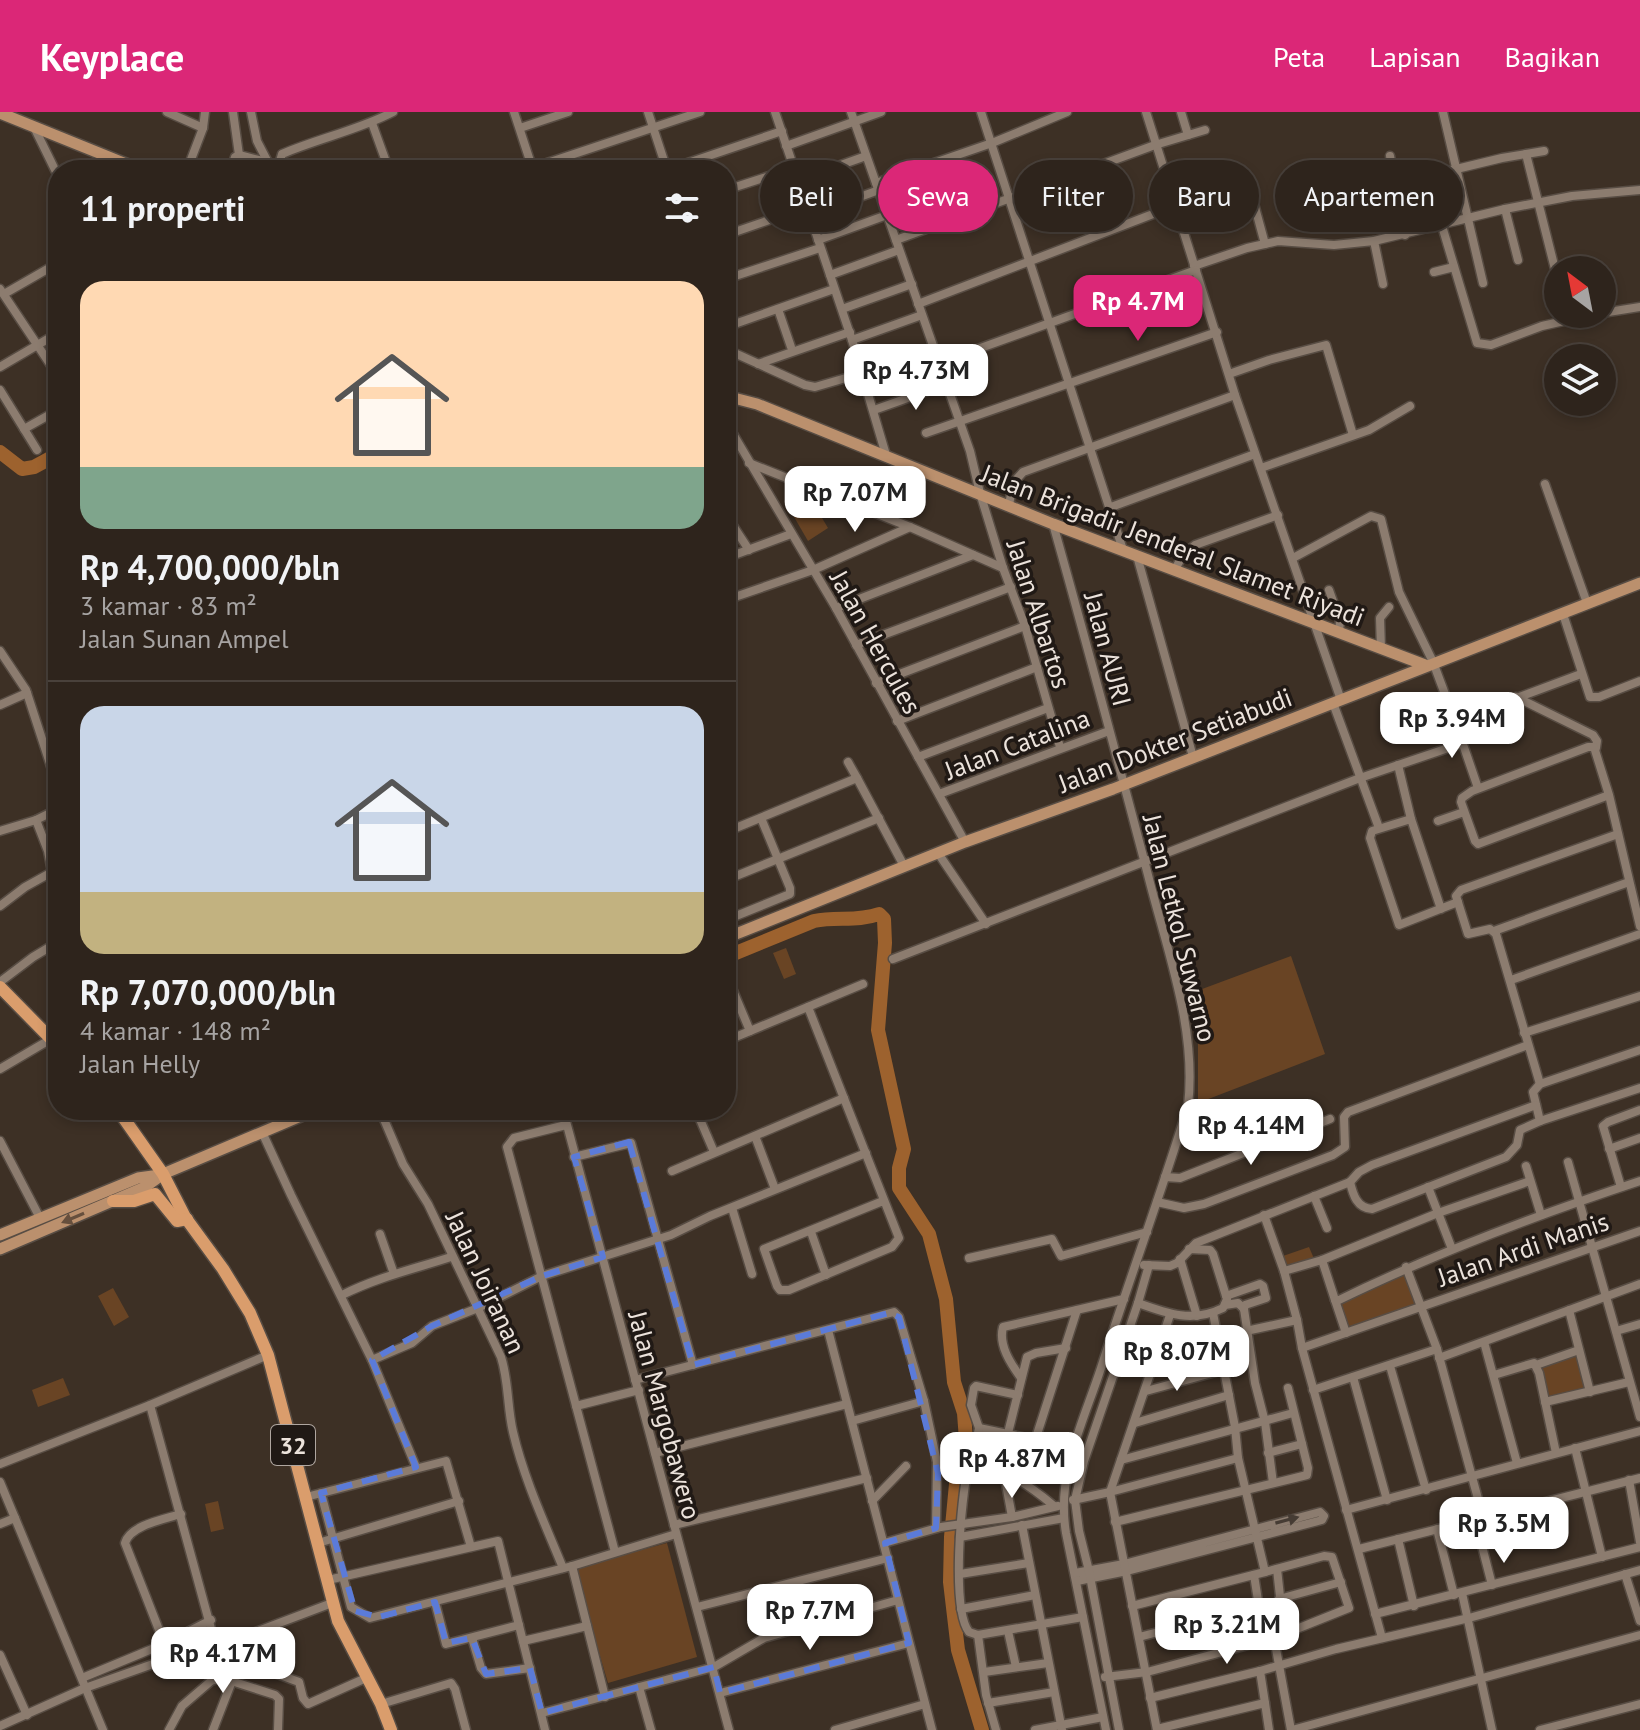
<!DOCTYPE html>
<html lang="id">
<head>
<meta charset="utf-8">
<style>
	body { margin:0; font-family:"PT Sans",sans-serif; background:#3a3029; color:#f1f3f6; height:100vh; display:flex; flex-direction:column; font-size:30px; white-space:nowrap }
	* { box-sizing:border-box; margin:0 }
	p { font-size:26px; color:#a7a4a3 }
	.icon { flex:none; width:44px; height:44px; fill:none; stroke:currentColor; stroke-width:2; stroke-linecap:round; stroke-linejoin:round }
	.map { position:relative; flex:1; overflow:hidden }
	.details { position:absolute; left:48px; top:48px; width:688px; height:960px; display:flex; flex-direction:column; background:#2e241c; border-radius:32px; box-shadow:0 4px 12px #0003,0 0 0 2px #49413b }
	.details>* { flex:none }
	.top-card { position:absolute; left:760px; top:48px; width:760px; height:72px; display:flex; gap:16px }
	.needle { width:52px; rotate:328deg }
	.controls { position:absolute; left:1544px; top:144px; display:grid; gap:16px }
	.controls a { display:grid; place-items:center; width:72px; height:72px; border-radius:50%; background:#2e241c; box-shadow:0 4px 12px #0003,0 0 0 2px #49413b; font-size:40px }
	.price { position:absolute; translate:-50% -68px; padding:0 18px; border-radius:16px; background:#fff; color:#222; font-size:26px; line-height:52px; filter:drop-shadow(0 2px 4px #0008) }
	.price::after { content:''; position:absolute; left:50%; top:48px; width:24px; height:18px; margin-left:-12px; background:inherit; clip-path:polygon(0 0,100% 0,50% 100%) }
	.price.current { background:#db2777; color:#fff }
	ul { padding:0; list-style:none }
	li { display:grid; align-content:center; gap:16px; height:424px; padding:0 32px }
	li+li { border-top:2px solid #49413b }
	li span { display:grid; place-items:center; height:248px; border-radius:24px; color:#555 }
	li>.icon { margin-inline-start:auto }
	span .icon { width:144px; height:144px; fill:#fffc; stroke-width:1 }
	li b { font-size:34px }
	h2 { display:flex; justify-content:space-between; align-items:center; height:96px; padding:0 32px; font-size:34px }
	.chip { padding:0 28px; border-radius:36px; background:#2e241c; box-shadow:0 4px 12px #0003,0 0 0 2px #49413b; font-size:28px; line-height:72px }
	.chip.current { background:#db2777; color:#fff }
	header { display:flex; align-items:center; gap:48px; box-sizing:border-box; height:112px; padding:0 40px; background:#db2777; color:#fff }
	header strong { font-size:38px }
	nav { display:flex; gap:44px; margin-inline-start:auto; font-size:28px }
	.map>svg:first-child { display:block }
	.green { fill:#694424 }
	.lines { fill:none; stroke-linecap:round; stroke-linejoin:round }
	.river { stroke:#9d622e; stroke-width:14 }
	.minor-casing { stroke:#584d44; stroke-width:11 }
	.major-casing { stroke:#584d44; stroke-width:14 }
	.highway-casing { stroke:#584d44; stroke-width:15 }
	.minor { stroke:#8c7c6f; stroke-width:8 }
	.major { stroke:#bb906d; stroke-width:11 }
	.highway { stroke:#da9d6c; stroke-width:12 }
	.oneway { fill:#664f3d }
	.oneway2 { fill:#463c34 }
	.marked { fill:none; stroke:#5b7bd9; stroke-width:6; stroke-dasharray:16 10; stroke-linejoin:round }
	.labels { text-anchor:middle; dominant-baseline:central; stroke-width:7; stroke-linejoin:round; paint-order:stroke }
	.shield { fill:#201915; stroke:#afa6a0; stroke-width:2 }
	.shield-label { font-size:24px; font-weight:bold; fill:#ece3dc }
	.street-label { font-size:26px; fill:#ece3dc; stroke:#201915 }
</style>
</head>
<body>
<header>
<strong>Keyplace</strong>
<nav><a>Peta</a><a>Lapisan</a><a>Bagikan</a></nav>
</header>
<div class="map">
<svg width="1640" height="1618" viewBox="0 0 1640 1618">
	<rect width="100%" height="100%" fill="#3d3025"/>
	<!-- green -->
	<g class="green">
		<path d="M806,379L828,416L808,429L786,391Z"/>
		<path d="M786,836L796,862L784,867L773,841Z"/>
		<path d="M1291,844L1325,942L1198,991V925L1186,883Z"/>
		<path d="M1309,1135L1315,1149L1287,1156L1283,1144Z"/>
		<path d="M1404,1159L1415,1192L1349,1217L1340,1190Z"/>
		<path d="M113,1176L129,1205L114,1214L98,1184Z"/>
		<path d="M1578,1240L1588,1277L1547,1288L1538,1254Z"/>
		<path d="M63,1266L70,1283L38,1295L32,1278Z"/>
		<path d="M218,1389L224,1417L211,1420L205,1392Z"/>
		<path d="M667,1431L697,1545L608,1571L574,1456Z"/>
	</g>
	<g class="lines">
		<!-- river -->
		<g class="river">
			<path d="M0,340L22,357L34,355L58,342"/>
			<path d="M726,845L814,809C836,804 857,810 879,802L884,807L885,831L878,918L904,1037L899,1056V1076L929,1122L946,1187L954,1270L964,1301L966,1328L958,1351L951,1425L950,1470L958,1538L982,1618"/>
		</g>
		<defs>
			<g id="minor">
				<path d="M167,0L203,16"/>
				<path d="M233,0L239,43"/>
				<path d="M251,0L257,29L272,58"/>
				<path d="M514,0L533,58"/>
				<path d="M648,0L667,58"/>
				<path d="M775,0L852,228L886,343"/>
				<path d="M851,0L970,339L980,381L1003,456L1025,514L1060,635"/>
				<path d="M981,0L1123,438"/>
				<path d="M1146,0L1235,283L1341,588"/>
				<path d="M1181,0L1188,23"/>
				<path d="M1443,0L1483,171"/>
				<path d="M372,11L389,58"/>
				<path d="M34,15L58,64"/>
				<path d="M520,16L568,0"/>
				<path d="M786,34L881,0"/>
				<path d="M1526,42L1555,157"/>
				<path d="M1390,44L1405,123"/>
				<path d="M532,56L700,0"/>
				<path d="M187,58L203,16L205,0"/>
				<path d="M231,58L235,45L239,43L267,50"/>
				<path d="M292,58L284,55L280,49L282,42C319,26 359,18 393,0"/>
				<path d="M667,58L782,19"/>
				<path d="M1419,66L1502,46L1544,39"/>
				<path d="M799,68L866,44"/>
				<path d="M876,71L992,31L1067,0"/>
				<path d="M1168,75L1221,64L1225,70L1247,66L1265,132"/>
				<path d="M726,78L794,56"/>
				<path d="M1505,97L1518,148"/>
				<path d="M810,103L879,78"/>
				<path d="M1442,114L1477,231L1491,233L1542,214L1595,202"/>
				<path d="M726,123L807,95"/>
				<path d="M818,128L887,103"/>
				<path d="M896,128L1155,33L1205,18"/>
				<path d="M1374,129L1383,172"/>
				<path d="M1194,154L1247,136L1278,129L1334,133L1374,129L1505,97L1572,84L1640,78"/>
				<path d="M1434,160L1454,155"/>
				<path d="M830,163L899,138"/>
				<path d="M726,167L820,136"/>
				<path d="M0,177L58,264"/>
				<path d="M4,182L58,151"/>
				<path d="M918,192L1174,94"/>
				<path d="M778,197L791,235"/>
				<path d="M842,197L912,172"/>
				<path d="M1602,201L1640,195"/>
				<path d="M726,215L834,177"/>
				<path d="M852,228L922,203"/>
				<path d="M726,229L730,239L726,249"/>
				<path d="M730,239L805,273L815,275L935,240"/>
				<path d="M939,251L1196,158"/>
				<path d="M758,252L850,220"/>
				<path d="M0,255L58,221"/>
				<path d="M1229,262L1269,248L1326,233L1353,323"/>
				<path d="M0,278L37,338"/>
				<path d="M874,298L947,272"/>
				<path d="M726,310L836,496L965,730"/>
				<path d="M24,317L58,298"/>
				<path d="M926,321L1217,220"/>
				<path d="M749,351L910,415L1003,456"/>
				<path d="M1261,356L1369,318L1410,294"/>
				<path d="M1545,372L1587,491"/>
				<path d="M1009,393L1013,371L1023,360L1235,283"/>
				<path d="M1111,395L1255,342"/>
				<path d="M726,403L749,438"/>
				<path d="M1053,412C1086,528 1117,646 1148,763C1167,839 1197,916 1188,994C1161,1082 1129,1168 1101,1256C1083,1311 1056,1362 1066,1421L1106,1618"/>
				<path d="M1137,444L1193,645"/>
				<path d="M726,446L791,422"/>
				<path d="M1293,446L1371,404L1381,407L1399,480L1433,550L1455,609L1581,562"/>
				<path d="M1174,459L1183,443L1195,433L1278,403"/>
				<path d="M1329,478L1340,509L1339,521"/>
				<path d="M726,488L813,458L910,415"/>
				<path d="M836,496L973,443"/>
				<path d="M1563,502L1590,585H1599L1640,569"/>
				<path d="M856,533L1011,475"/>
				<path d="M1381,537L1380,506L1389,495"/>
				<path d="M0,539L26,578L58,676"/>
				<path d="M876,571L1025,514"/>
				<path d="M1516,585L1593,623L1597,629L1596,636"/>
				<path d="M1333,591L1379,716"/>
				<path d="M0,593L27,581"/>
				<path d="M897,609L1037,555"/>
				<path d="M1455,609L1478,676"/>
				<path d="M918,645L1048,596"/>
				<path d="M848,650L857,666"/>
				<path d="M1398,653L1411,707"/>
				<path d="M939,682L1109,619"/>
				<path d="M1609,683L1478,732L1475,729L1461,690L1462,686L1472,679L1588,635H1594L1609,683L1640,814"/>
				<path d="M1438,709L1464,700"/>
				<path d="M0,719L36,708L58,697"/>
				<path d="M726,720L857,666L904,754"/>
				<path d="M938,741L986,812"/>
				<path d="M726,768L879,706"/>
				<path d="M0,794L25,775L52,760L48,739L36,708"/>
				<path d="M1441,797L1411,707L1372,719L1370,726L1399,813L1458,790"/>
				<path d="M726,808L790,782V776L761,706"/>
				<path d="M1494,819L1629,770"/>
				<path d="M893,847L1360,666L1463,631"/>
				<path d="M726,862L750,919"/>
				<path d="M1511,868L1640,822"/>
				<path d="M0,870L33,845L58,830"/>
				<path d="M808,895L899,1126L892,1135L789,1178H780L777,1174L764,1137L883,1089"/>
				<path d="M1524,921L1640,884"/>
				<path d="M48,924L58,917"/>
				<path d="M726,929L863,872"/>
				<path d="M0,957L51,927"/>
				<path d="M1540,972L1496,822L1490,817L1468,822L1456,784L1461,778L1618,722"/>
				<path d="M380,998L403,1052L428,1092L501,1245C509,1270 507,1295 513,1320C524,1367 545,1412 563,1456"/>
				<path d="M563,998L729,1618"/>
				<path d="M696,998L714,1040"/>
				<path d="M1540,1009L1533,980L1540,972L1640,938"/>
				<path d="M566,1013L514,1026L507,1035L615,1440"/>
				<path d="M262,1020L291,1083L372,1248L416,1355"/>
				<path d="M755,1024L775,1077"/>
				<path d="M0,1029L40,1106"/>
				<path d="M1609,1037L1640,1026"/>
				<path d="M574,1045L631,1031L693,1253"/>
				<path d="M1568,1050L1640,1305"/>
				<path d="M1526,1054L1541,1103"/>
				<path d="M672,1059L844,986"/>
				<path d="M1165,1065L1180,1066L1330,1007"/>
				<path d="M1350,1070C1353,1083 1357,1096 1372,1097L1506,1045L1517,1033L1520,1018L1540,1009L1640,976"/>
				<path d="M1428,1075L1452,1137"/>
				<path d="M1621,1075L1603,1014L1608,1010L1640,998"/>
				<path d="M1314,1084L1327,1116"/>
				<path d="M1157,1090L1184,1096L1204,1092L1333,1043L1345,1035L1344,1005L1348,1000L1528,933"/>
				<path d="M732,1096L752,1162"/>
				<path d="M1264,1103L1284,1159L1297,1208L1302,1236L1382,1526"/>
				<path d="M811,1120L826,1163"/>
				<path d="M380,1122L394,1162"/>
				<path d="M969,1146L1052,1127L1061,1144L1147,1120"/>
				<path d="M1180,1147L1197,1204"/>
				<path d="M1322,1148L1335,1188L1337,1189C1435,1141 1537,1103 1640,1069"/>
				<path d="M1144,1153L1170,1154L1177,1151L1196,1131L1350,1070L1359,1060L1372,1053L1536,993"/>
				<path d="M1406,1155L1437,1237L1483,1405"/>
				<path d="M1284,1159L1322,1148L1438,1101L1530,1069"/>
				<path d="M342,1183C378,1165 414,1157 451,1145"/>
				<path d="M1226,1184L1260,1172L1263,1174L1266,1186L1245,1193L1244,1197"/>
				<path d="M1335,1188L1346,1221"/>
				<path d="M1138,1191C1168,1202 1193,1211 1223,1196L1227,1187L1213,1142L1210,1138L1189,1137"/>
				<path d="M1225,1193L1238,1191L1244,1197L1255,1271L1265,1310L1273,1371"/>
				<path d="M1569,1198L1590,1280"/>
				<path d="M828,1218L932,1618"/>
				<path d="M1246,1219L1297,1208"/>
				<path d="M1616,1219L1640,1212"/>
				<path d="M1484,1230L1517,1351"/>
				<path d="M1302,1236L1640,1119"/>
				<path d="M1156,1245L1218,1231"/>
				<path d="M1439,1246L1640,1172"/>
				<path d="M372,1248L412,1231L432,1214L478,1196L542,1164L671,1123L710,1104L866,1041"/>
				<path d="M1536,1253L1579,1238"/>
				<path d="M1390,1254L1426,1378"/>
				<path d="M1494,1263L1534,1251L1539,1261L1556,1341"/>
				<path d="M1353,1265L1387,1388"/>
				<path d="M1021,1266C1011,1252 998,1233 1003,1215L1124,1187"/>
				<path d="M635,1268L894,1200L899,1205L924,1289L937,1350L936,1416"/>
				<path d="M1313,1278L1437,1237"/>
				<path d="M1146,1279L1223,1258"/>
				<path d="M1545,1290L1629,1270"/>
				<path d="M150,1293L216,1535L234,1546L299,1570L303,1586L308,1592L366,1566"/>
				<path d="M576,1294L639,1278"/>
				<path d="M852,1309L924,1289"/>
				<path d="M1135,1311L1229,1283"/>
				<path d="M979,1316L1036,1328"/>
				<path d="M1008,1321L1027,1245L1036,1241L1066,1236"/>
				<path d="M1575,1336L1602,1445"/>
				<path d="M655,1341L847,1292"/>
				<path d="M1268,1341L1302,1332"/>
				<path d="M1121,1348L1293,1301"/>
				<path d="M0,1352L150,1293L268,1243"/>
				<path d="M971,1354L979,1316L971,1293L974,1276L976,1274L1018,1283"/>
				<path d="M1004,1361L1012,1405"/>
				<path d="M1629,1368L1640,1430"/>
				<path d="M1022,1369L1077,1198"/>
				<path d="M0,1370L103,1618"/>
				<path d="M321,1381L351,1495L370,1506L572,1454L676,1422"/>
				<path d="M306,1385L446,1349L471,1435"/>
				<path d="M1073,1388L1110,1380L1238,1346"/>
				<path d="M872,1389L906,1354"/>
				<path d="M1054,1394C1033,1376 997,1349 968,1356C961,1386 951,1497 969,1520L978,1523L1083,1505"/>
				<path d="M1512,1397L1521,1429"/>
				<path d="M1346,1398L1640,1319"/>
				<path d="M1475,1407L1492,1473"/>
				<path d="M1115,1410L1307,1363L1308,1356L1288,1276"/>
				<path d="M0,1412L15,1406"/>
				<path d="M674,1413L867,1366"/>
				<path d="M1022,1413L1062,1618"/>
				<path d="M1437,1417L1454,1483"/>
				<path d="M960,1425L1064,1406"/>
				<path d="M1398,1427L1414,1494"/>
				<path d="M318,1431L459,1389"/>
				<path d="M884,1431L941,1415L1012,1405L1058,1394"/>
				<path d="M1359,1437L1640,1366"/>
				<path d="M572,1454L605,1585"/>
				<path d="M1277,1457L1284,1521"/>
				<path d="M1075,1461L1124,1452L1320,1400L1324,1404L1322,1408L1127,1459L1077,1469"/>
				<path d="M960,1462L1029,1451"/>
				<path d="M1625,1462L1640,1509"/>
				<path d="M1254,1463L1264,1527"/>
				<path d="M328,1468L498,1429L545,1618"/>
				<path d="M1462,1481L1492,1618"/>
				<path d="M1279,1487L1341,1470"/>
				<path d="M435,1490L446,1532L519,1513"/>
				<path d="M1132,1494L1265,1460L1238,1346L1235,1315L1213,1201"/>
				<path d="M697,1495L888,1446"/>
				<path d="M961,1497L1035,1483"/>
				<path d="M1375,1502L1640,1435"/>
				<path d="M1008,1519L1016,1555"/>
				<path d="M978,1523L986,1583L996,1618"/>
				<path d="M1139,1525L1258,1494"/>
				<path d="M472,1526L481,1556L486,1562L530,1556"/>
				<path d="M1274,1526L1291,1618"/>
				<path d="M523,1529L587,1514"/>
				<path d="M0,1543L27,1603"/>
				<path d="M170,1546L125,1431C130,1413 165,1407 181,1402"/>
				<path d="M1260,1559L1265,1591"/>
				<path d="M984,1560L1048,1551"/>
				<path d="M1105,1565L1147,1560L1274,1526L1349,1496L1332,1445L1324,1444L1265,1460"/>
				<path d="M82,1566L164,1532L211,1508"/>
				<path d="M639,1575L651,1618"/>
				<path d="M720,1581L909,1531"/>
				<path d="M1150,1586L1260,1559L1336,1537L1469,1506L1640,1458"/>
				<path d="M988,1591L1054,1580"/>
				<path d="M381,1592L451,1571L455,1577L466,1618"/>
				<path d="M542,1601L714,1555L764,1526L898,1488"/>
				<path d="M0,1614L85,1576L170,1546L216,1535L332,1491"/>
				<path d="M1157,1617L1265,1591L1269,1618"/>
				<path d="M169,1618L182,1594L211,1569L222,1566L275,1583L279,1587L278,1618"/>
				<path d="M213,1618L232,1569"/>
				<path d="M835,1618L925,1592"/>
				<path d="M1035,1618L1103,1605"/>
				<path d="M1119,1618L1089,1459L1079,1419L1075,1388L1084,1349L1138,1191L1149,1153"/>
				<path d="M1157,1618L1110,1380L1170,1203"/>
				<path d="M1292,1618L1640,1523"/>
				<path d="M1540,1618L1640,1592"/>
			</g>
			<g id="major">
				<path d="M0,1L141,58"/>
				<path d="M726,284L757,292L1053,412L1425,553"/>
				<path d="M726,826L965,730L1113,677L1640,471"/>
				<path d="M0,1123L138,1066L160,1063"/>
				<path d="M0,1137L145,1075L163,1062L315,998"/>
			</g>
			<g id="highway">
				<path d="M0,875L58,934"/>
				<path d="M118,998L163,1062L185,1105L223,1157L250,1201L268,1243L338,1509L381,1592L391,1618"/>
				<path d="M113,1089H134L155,1082L177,1109L187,1107"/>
			</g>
		</defs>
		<!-- minor casing -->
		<use href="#minor" class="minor-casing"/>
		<!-- major casing -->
		<use href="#major" class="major-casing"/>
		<!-- highway casing -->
		<use href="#highway" class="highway-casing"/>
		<!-- minor -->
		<use href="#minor" class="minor"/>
		<!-- major -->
		<use href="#major" class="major"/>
		<!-- highway -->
		<use href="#highway" class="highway"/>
	</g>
	<!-- one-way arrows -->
	<defs><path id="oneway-solid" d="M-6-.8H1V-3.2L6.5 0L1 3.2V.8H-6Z" transform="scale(2)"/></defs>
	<use class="oneway" href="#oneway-solid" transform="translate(73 1106) rotate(157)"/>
	<use class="oneway2" href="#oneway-solid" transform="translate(1287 1408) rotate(-15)"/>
	<!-- marked area -->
	<path class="marked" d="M629,1030L693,1253L889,1201L899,1205L938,1361L936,1416L885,1431L909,1531L720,1581L714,1555L542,1601L530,1556L486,1562L472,1526L446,1531L435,1490L379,1505L355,1499L321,1381L416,1355L372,1248L432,1214L542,1164L603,1145L574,1045Z"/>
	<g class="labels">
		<!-- shield labels -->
		<rect class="shield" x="271" y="1313" width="44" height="40" rx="6"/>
		<g class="shield-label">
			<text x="293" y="1333">32</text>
		</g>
		<!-- street labels -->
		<g class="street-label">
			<text transform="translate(1173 433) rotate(21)">Jalan Brigadir Jenderal Slamet Riyadi</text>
			<text transform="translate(1039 502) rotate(72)">Jalan Albartos</text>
			<text transform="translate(876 530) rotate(61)">Jalan Hercules</text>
			<text transform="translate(1108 537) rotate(75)">Jalan AURI</text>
			<text transform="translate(1175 628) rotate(-21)">Jalan Dokter Setiabudi</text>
			<text transform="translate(1017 632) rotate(-21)">Jalan Catalina</text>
			<text transform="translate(1180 816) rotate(76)">Jalan Letkol Suwarno</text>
			<text transform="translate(1523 1137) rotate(-19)">Jalan Ardi Manis</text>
			<text transform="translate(486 1170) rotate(65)">Jalan Joiranan</text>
			<text transform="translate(665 1303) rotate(75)">Jalan Margobawero</text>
		</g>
	</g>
</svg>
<div class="controls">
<a><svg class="needle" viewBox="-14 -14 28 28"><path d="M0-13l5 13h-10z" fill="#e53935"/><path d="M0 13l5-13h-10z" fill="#a7a4a3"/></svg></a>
<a><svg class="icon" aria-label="layers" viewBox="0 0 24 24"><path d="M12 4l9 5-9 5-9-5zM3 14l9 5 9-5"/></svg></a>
</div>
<b class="price current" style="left:1138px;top:231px">Rp 4.7M</b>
<b class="price" style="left:916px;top:300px">Rp 4.73M</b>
<b class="price" style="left:855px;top:422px">Rp 7.07M</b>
<b class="price" style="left:1452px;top:648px">Rp 3.94M</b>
<b class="price" style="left:1251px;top:1055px">Rp 4.14M</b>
<b class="price" style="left:1177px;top:1281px">Rp 8.07M</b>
<b class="price" style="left:1012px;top:1388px">Rp 4.87M</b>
<b class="price" style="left:1504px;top:1453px">Rp 3.5M</b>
<b class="price" style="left:810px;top:1540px">Rp 7.7M</b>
<b class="price" style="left:1227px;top:1554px">Rp 3.21M</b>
<b class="price" style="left:223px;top:1583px">Rp 4.17M</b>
<div class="top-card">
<a class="chip">Beli</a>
<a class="chip current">Sewa</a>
<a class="chip">Filter</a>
<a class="chip">Baru</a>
<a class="chip">Apartemen</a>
</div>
<section class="details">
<h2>11 properti<svg class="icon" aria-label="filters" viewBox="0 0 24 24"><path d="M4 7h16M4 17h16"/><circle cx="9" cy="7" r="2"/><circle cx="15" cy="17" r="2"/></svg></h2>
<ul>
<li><span style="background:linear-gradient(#ffd9b3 75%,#7fa58c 0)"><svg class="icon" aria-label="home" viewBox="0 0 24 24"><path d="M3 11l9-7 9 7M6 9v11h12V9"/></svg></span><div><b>Rp 4,700,000/bln</b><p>3 kamar · 83 m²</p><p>Jalan Sunan Ampel</p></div></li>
<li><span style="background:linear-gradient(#c9d6e8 75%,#c2b280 0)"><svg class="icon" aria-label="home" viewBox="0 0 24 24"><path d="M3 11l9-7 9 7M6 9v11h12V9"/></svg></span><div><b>Rp 7,070,000/bln</b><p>4 kamar · 148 m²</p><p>Jalan Helly</p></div></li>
</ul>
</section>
</div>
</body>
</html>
